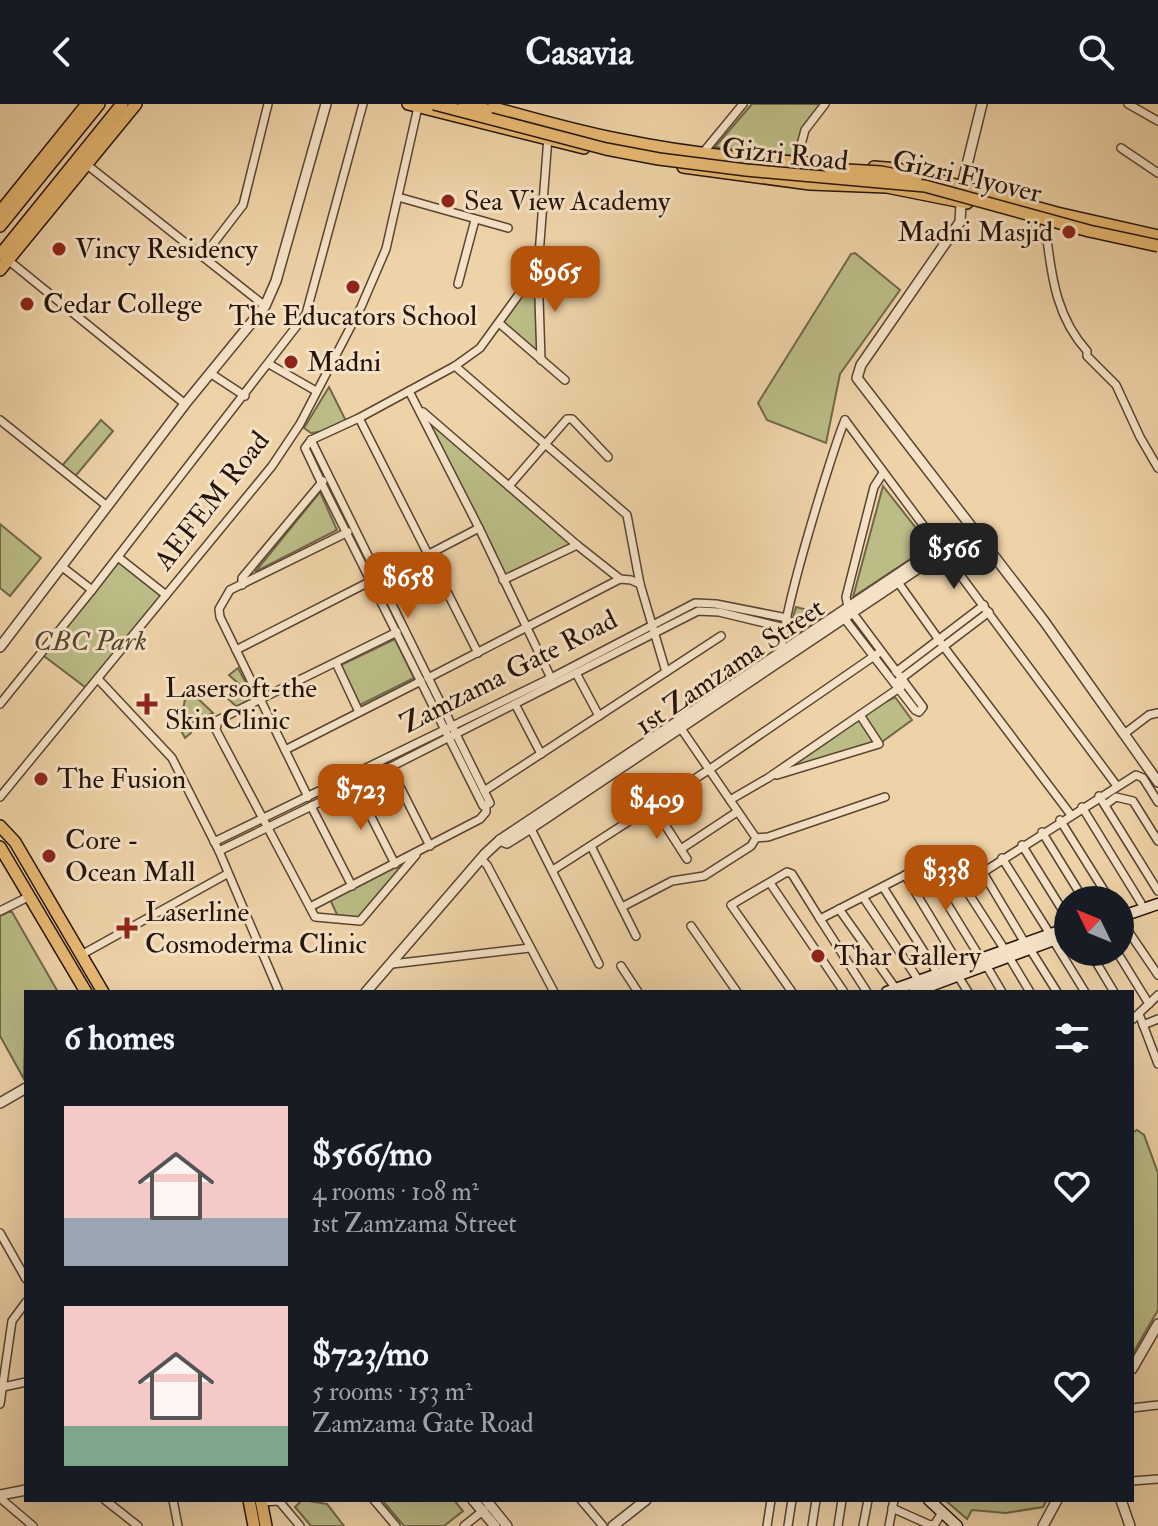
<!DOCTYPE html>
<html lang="en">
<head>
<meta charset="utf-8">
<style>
	body { margin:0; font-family:"IM FELL Double Pica",serif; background:#20242c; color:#f1f3f6; height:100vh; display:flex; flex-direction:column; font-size:30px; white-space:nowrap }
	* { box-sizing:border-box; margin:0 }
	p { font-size:26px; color:#9ea1a6 }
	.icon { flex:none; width:44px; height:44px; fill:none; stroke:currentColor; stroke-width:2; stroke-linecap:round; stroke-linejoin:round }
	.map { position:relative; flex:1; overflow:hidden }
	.side { position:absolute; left:24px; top:886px; width:1110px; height:512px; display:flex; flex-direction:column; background:#171b24; border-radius:0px; box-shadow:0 8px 32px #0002 }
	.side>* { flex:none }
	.needle { width:52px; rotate:313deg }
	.buttons { position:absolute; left:1054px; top:782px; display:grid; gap:16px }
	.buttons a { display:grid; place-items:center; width:80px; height:80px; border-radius:50%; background:#171b24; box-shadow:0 8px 32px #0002; font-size:40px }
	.price { position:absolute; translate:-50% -68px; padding:0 18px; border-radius:16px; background:#b45309; color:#fff; font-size:26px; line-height:52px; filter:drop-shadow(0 2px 4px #0008) }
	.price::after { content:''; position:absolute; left:50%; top:48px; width:24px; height:18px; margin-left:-12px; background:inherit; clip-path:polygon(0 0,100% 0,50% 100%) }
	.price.selected { background:#222; color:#fff }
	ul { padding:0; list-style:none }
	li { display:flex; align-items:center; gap:24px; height:200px; padding:0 40px }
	li span { display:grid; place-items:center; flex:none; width:224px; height:160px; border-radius:0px; color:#555 }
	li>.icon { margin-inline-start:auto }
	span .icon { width:96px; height:96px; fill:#fffc; stroke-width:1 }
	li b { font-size:34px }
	h2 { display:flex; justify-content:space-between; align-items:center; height:96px; padding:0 40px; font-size:34px }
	header { display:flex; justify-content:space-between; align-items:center; height:104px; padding:0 40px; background:#171b24; font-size:36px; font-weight:700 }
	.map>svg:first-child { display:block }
	.green { fill:#bbbc86; stroke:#706848; stroke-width:2 }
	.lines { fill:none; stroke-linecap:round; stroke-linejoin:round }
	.minor-casing { stroke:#584432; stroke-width:10 }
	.tertiary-casing { stroke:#584432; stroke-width:12 }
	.secondary-casing { stroke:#25140a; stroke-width:13 }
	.primary-casing { stroke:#25140a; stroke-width:14 }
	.minor { stroke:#f5e2c6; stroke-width:7 }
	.tertiary { stroke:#f5e2c6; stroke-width:9 }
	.secondary { stroke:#f5e2c6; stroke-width:10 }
	.primary { stroke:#e8ba74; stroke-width:11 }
	.primary-bridge-casing { stroke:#25140a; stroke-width:14; stroke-linecap:butt }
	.primary-bridge { stroke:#e8ba74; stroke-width:11 }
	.poi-dot { fill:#8f2418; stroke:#f5e2c6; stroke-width:3 }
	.labels { text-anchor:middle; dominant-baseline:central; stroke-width:6; stroke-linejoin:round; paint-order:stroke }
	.street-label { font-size:28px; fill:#25140a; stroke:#f5e2c6 }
	.poi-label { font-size:28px; fill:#25140a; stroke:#f5e2c6; text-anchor:start }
	.park-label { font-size:28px; font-style:italic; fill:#52462f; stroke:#f5e2c6 }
</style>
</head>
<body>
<header><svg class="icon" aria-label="back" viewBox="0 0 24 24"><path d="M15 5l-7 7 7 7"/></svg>Casavia<svg class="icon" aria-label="search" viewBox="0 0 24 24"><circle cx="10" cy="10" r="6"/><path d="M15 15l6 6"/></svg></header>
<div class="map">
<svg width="1158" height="1422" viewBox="0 0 1158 1422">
	<rect width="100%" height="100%" fill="#efd3a8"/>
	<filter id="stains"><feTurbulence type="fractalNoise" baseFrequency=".0025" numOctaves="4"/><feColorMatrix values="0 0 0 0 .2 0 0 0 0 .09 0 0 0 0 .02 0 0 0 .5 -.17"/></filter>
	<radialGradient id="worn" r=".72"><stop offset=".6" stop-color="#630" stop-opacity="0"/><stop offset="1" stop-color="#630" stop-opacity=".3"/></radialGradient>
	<!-- green -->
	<g class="green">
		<path d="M752,0H822L804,23L793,52L715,43Z"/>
		<path d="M855,149L900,186L840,270L826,339L767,316L758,299L851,150Z"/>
		<path d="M538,164L541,256L499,219Z"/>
		<path d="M329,283L346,317L327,327L311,329L304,324Z"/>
		<path d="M419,304L577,441L503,476Z"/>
		<path d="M101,316L113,327L73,375L61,363Z"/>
		<path d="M883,382L930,442L853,493Z"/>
		<path d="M320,388L337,426L255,468Z"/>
		<path d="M0,420L41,454L10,492L0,484Z"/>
		<path d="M118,453L166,491L89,586L40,549Z"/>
		<path d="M796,503L826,511L794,533L790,532L789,527Z"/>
		<path d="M395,535L414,574L360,601L341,561Z"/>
		<path d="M238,564L254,594L237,603L227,594L239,580L229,571Z"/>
		<path d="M193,582L191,588L213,609L187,621L191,629L185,634L178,621H180L186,590Z"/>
		<path d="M895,593L912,616L879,640L768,674L860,611Z"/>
		<path d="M419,748L360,817L339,815L329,793Z"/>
		<path d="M8,808H12L58,888H26L24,975L0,932V812Z"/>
		<path d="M1137,1026L1144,1031L1158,1069V1206L1132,1251V1029Z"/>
		<path d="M302,1396L327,1400L344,1422H311L295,1403Z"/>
		<path d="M382,1396H454L463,1407L444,1422H404Z"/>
		<path d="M945,1396H1047L1043,1403L1006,1409L972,1406L967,1415Z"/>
	</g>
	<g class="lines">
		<defs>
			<g id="minor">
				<path d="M1128,0L1158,17"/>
				<path d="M1121,44L1158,69"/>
				<path d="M701,51L743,0"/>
				<path d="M796,59L805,26L825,0"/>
				<path d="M86,60L265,202"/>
				<path d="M398,93L508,124"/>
				<path d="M1037,117L1034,128L1040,134L1047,135C1052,177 1058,215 1087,247V252L1116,281L1140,333L1158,364"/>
				<path d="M203,153L243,101L268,0"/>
				<path d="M8,156L185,300"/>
				<path d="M458,180L475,116"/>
				<path d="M499,219L565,276"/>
				<path d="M541,256L538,164L548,33"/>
				<path d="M269,260L316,287"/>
				<path d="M455,262L627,411L640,480L666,568"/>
				<path d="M210,269L245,292"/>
				<path d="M409,287L479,424L551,574"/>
				<path d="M423,308L577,441L620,475"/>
				<path d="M359,314L478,549"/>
				<path d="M0,316L107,402"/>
				<path d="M845,316L1117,682"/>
				<path d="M311,336L305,344L321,378L483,702L486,701"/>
				<path d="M311,336L359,314L455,262L480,244L538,164"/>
				<path d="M509,382L567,315H572L608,353"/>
				<path d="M118,453L166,491"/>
				<path d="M61,462L92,486"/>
				<path d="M895,474L944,543L1071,711"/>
				<path d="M379,476L479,424"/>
				<path d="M503,476L577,441"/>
				<path d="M242,481V474L323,377"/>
				<path d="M848,503L846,493L874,383L883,369"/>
				<path d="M844,514L915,606L919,608L923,603L852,508"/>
				<path d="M397,528L218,616L216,626L315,813L360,817L416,751"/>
				<path d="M236,546L371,477"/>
				<path d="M783,551C774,534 833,344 845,316"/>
				<path d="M336,559L359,608"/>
				<path d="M896,568L984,501"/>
				<path d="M576,569L599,612"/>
				<path d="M428,574L620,475L631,476L640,480"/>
				<path d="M98,575L172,654L219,747L279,888"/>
				<path d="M898,577L989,508"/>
				<path d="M0,600L92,486L306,210L363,0"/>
				<path d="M515,600L541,650"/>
				<path d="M680,623L756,734"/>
				<path d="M1124,630L1149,611L1158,609"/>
				<path d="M285,646L421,577"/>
				<path d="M390,663L430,742"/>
				<path d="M777,671L879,640L860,611"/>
				<path d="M355,681L395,760"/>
				<path d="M484,687L721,532"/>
				<path d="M1099,692L1158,787"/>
				<path d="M0,693L272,362L300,320L361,203L386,145L418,3"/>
				<path d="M308,693L220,513L219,505L230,486L348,428"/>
				<path d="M730,696L768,674L902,582"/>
				<path d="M1105,701L1116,693L1133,697L1158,737"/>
				<path d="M311,702L352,782"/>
				<path d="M653,702L687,755"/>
				<path d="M1082,703L1141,799"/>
				<path d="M1060,716L1110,796"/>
				<path d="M530,723L599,860"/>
				<path d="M1042,728L1084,796"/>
				<path d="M756,734L768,733L885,693"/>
				<path d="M214,738L551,574L695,499L716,500L787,514"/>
				<path d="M1022,741L1068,815"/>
				<path d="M591,742L636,832"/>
				<path d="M681,745L737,708"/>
				<path d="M219,747L355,681L698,507L719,508L785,524"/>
				<path d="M1002,754L1050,830"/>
				<path d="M481,755L487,761L554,888"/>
				<path d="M924,762L981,855"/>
				<path d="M553,766L710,665L880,548"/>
				<path d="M982,767L1025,839"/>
				<path d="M905,771L960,862"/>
				<path d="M770,779L844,888"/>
				<path d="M963,781L1005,846"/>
				<path d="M883,783L938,870"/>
				<path d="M863,793L919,877"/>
				<path d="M310,803L480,715L486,708V701L490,699L311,336"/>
				<path d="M622,803L672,777L704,772L751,742L756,734"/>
				<path d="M839,805L896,885"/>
				<path d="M0,807L30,792"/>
				<path d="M820,815L867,888"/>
				<path d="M1120,815L1158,871"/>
				<path d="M691,822L737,888"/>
				<path d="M1053,836L1085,888"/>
				<path d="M1030,845L1057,888"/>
				<path d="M1090,848L1114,888"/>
				<path d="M1117,848L1149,900"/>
				<path d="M81,851L227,770"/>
				<path d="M1009,853L1030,888"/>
				<path d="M392,860L530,844"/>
				<path d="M986,861L1002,888"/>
				<path d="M621,862L638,888"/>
				<path d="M958,872L968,888"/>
				<path d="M792,888L731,801L787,768L792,770L820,815L944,751L963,781L1136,671L1143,674L1158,698"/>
				<path d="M1139,910L1158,960"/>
				<path d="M1132,916L1158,891"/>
				<path d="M1143,921L1158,915"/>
				<path d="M0,1129L26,1175"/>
				<path d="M3,1283L26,1278"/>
				<path d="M0,1300L12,1217L26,1198"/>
				<path d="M1132,1304L1158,1301"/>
				<path d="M1132,1377L1158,1375"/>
				<path d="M0,1394L33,1422"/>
				<path d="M105,1396L138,1422"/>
				<path d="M173,1396L178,1422"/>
				<path d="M374,1396L396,1422"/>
				<path d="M581,1396L603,1422"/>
				<path d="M261,1398L279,1397L300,1422"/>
				<path d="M892,1404L930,1421L935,1420L942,1408"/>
				<path d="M464,1422L484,1406"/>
				<path d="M767,1422L771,1396"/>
				<path d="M788,1422L792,1396"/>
				<path d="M812,1422L816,1396"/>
				<path d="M838,1422L842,1396"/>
				<path d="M863,1422L868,1396"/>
				<path d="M889,1422L894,1396"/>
			</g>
			<g id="tertiary">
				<path d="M982,0L962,81L960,118L861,261L857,274L1044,517L1158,678"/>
				<path d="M0,543L185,300L265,202L276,177L326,0"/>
				<path d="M500,736L507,739L531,724L944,447"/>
				<path d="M366,888L485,750L500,736L940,442"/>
				<path d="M0,999L26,984"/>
				<path d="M1132,1265L1158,1220"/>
				<path d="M0,1391L26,1386"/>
				<path d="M473,1396L495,1422"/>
				<path d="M486,1396L507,1422"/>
				<path d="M1121,1396L1130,1422"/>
				<path d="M613,1422L646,1396"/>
				<path d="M1043,1422L1057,1396"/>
			</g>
			<g id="secondary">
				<path d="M1120,813L1158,800"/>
				<path d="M887,888L1068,824"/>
				<path d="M914,888L1059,834"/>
				<path d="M929,1396L957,1422"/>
			</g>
			<g id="primary">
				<path d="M408,0L584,44"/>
				<path d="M480,0C527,13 574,27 622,36C694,51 767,57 841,61"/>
				<path d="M683,63L810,80L887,83L967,99"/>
				<path d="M874,63L898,65L1057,109L1158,132"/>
				<path d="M0,108L87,0"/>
				<path d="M0,122L99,0"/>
				<path d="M0,151L122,0"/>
				<path d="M0,166L136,0"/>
				<path d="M0,722L15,738L103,888"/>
				<path d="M0,743L86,888"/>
				<path d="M249,1396L254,1422"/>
				<path d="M261,1396L266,1422"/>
			</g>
		</defs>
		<!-- minor casing -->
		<use href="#minor" class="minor-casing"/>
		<!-- tertiary casing -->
		<use href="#tertiary" class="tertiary-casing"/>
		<!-- secondary casing -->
		<use href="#secondary" class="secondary-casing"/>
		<!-- primary casing -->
		<use href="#primary" class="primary-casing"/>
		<!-- minor -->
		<use href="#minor" class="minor"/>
		<!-- tertiary -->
		<use href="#tertiary" class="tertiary"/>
		<!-- secondary -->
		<use href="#secondary" class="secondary"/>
		<!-- primary -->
		<use href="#primary" class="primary"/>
		<defs>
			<g id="primary-bridge">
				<path d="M434,0L606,45L659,55L746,66L925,82L1089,127L1158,142"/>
				<path d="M464,0L487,6"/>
				<path d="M830,65L881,68L916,75"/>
			</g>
		</defs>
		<!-- primary-bridge casing -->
		<use href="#primary-bridge" class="primary-bridge-casing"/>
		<!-- primary-bridge -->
		<use href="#primary-bridge" class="primary-bridge"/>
	</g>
	<!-- markers -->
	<g class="poi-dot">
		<circle cx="448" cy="97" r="8"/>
		<circle cx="1069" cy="128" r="8"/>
		<circle cx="59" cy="145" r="8"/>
		<circle cx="353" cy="183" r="8"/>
		<circle cx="27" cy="200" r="8"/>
		<circle cx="291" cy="258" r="8"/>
		<path d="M143 588h8v8h8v8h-8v8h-8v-8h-8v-8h8z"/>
		<circle cx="41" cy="675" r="8"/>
		<circle cx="49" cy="752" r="8"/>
		<path d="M123 812h8v8h8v8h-8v8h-8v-8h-8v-8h8z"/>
		<circle cx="818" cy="852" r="8"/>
	</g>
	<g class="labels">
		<!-- street labels -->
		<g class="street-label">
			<text transform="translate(785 51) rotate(6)">Gizri Road</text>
			<text transform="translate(967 73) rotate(13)">Gizri Flyover</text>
			<text transform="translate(212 397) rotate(-52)">AEFEM Road</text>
			<text transform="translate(730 563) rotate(-34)">1st Zamzama Street</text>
			<text transform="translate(509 568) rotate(-27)">Zamzama Gate Road</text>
		</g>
		<!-- poi labels -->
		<g class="poi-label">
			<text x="464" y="97">Sea View Academy</text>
			<text x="1053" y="128" text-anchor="end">Madni Masjid</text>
			<text x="75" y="145">Vincy Residency</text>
			<text x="43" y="200">Cedar College</text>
			<text x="353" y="212" text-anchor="middle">The Educators School</text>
			<text x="307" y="258">Madni</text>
			<text x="165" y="584">Lasersoft-the<tspan x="165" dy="32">Skin Clinic</tspan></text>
			<text x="57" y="675">The Fusion</text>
			<text x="65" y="736">Core -<tspan x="65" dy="32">Ocean Mall</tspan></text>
			<text x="145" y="808">Laserline<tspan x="145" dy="32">Cosmoderma Clinic</tspan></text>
			<text x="834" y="852">Thar Gallery</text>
		</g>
		<!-- park labels -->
		<g class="park-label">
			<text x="90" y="537">CBC Park</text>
		</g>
	</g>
	<rect width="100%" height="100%" filter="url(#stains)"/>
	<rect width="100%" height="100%" fill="url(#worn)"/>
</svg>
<div class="buttons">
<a><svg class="needle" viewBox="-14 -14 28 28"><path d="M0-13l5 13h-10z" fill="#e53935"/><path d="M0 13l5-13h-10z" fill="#9ea1a6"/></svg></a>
</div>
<b class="price" style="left:555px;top:210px">$965</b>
<b class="price selected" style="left:954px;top:487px">$566</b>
<b class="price" style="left:408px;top:516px">$658</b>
<b class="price" style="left:361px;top:728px">$723</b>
<b class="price" style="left:657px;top:737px">$409</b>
<b class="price" style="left:946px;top:809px">$338</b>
<section class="side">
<h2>6 homes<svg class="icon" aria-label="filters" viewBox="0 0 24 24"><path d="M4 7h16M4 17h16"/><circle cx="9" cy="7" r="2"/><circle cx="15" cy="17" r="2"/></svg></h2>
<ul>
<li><span style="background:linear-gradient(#f6c9c9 70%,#9aa5b1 0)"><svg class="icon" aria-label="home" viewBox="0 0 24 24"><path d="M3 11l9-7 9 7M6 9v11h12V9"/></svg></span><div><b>$566/mo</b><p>4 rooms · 108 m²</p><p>1st Zamzama Street</p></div><svg class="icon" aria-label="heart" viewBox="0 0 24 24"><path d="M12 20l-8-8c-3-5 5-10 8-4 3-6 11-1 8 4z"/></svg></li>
<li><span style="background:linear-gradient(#f6c9c9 75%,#7fa58c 0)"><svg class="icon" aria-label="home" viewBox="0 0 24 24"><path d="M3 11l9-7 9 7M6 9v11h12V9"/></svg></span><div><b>$723/mo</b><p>5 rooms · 153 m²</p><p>Zamzama Gate Road</p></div><svg class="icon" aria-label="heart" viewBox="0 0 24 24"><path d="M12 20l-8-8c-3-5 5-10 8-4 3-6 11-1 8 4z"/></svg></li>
</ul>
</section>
</div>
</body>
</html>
